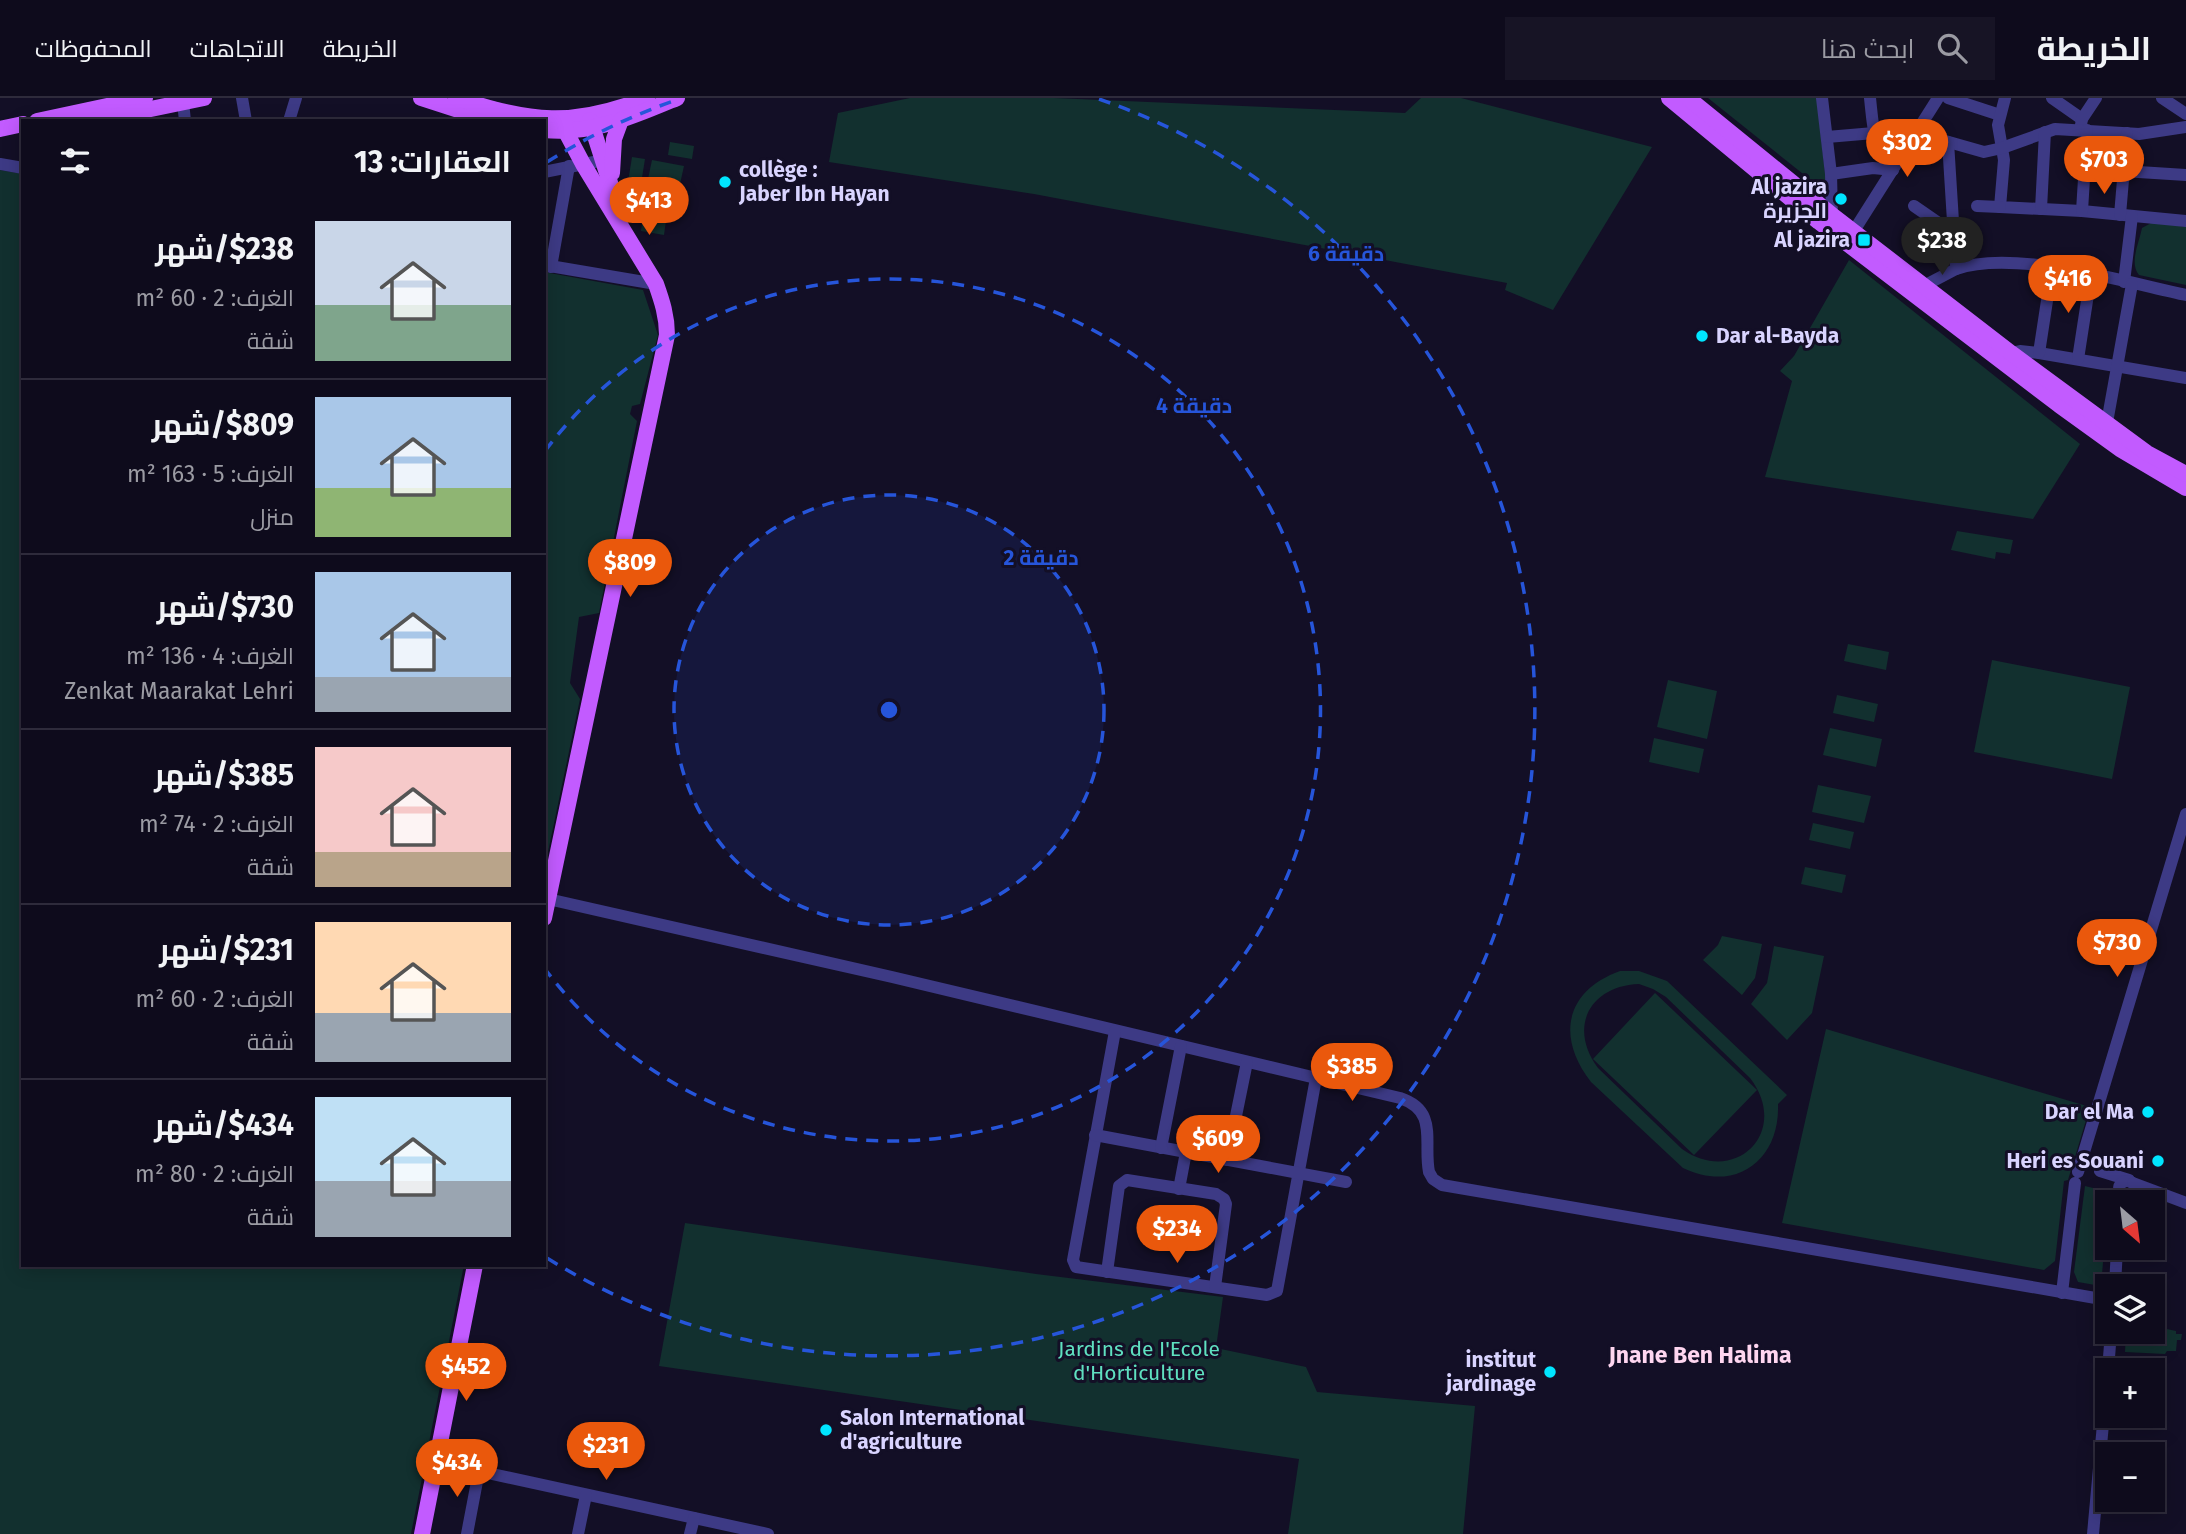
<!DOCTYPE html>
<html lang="ar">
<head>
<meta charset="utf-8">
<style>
	body { margin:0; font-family:"Fira Sans",Cairo,sans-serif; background:#171425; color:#f1f3f6; direction:rtl; height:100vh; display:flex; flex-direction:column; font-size:26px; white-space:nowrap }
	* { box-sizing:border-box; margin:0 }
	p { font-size:23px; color:#9b9ba3 }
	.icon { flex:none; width:38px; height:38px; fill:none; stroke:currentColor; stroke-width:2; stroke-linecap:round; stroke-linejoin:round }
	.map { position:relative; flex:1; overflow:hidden; direction:ltr }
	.details { position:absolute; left:21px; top:21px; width:525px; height:1148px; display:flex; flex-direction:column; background:#0e0b1c; border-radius:0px; box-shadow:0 4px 18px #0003,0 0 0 2px #2e2b3b; direction:rtl }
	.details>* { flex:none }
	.needle { width:46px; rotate:152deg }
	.tools { position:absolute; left:2095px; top:1092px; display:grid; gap:14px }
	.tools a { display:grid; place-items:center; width:70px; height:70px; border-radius:0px; background:#0e0b1c; box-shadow:0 4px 18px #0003,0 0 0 2px #2e2b3b; font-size:35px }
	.price { position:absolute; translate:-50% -60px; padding:0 16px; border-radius:24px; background:#ea580c; color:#fff; font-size:23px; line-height:46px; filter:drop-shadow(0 2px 4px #0008) }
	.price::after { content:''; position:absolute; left:50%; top:42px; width:21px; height:16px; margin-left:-10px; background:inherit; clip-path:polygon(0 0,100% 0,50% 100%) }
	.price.selected { background:#222; color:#fff }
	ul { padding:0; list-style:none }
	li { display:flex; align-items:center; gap:21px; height:175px; padding:0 35px }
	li+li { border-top:2px solid #2e2b3b }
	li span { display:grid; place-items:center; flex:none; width:196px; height:140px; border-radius:0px; color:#555 }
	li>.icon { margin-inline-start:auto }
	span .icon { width:84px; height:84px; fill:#fffc; stroke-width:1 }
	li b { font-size:30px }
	h2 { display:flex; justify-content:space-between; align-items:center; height:84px; padding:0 35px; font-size:30px }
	header { display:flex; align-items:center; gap:42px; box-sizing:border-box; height:98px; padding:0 35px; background:#0e0b1c; border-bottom:2px solid #2e2b3b }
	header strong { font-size:33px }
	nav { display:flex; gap:38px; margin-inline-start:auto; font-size:24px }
	.search { width:490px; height:63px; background:#171425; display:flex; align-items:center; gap:18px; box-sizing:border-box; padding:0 24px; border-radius:0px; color:#9b9ba3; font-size:26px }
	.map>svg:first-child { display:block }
	.green { fill:#12302f; fill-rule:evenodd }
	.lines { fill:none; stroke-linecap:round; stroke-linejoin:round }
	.minor { stroke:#3d3a85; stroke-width:12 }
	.major { stroke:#c25bff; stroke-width:16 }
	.ring { fill:none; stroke:#2655da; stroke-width:3.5; stroke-dasharray:12 9 }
	.poi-dot { fill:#00e5ff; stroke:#130f26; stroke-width:2.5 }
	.labels { text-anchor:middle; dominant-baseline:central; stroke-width:6; stroke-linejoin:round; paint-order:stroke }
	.poi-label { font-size:21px; font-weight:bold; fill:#d9d4ff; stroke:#130f26; text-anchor:end }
	.park-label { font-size:21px; fill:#5fe0c0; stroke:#130f26 }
	.neighbourhood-label { font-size:23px; font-weight:bold; fill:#ffd6f0; stroke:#130f26 }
	.centre { fill:#2655da; stroke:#130f26; stroke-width:3.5 }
	.ring-label { font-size:21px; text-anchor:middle; font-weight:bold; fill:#2655da; stroke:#130f26; stroke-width:6; stroke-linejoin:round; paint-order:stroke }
</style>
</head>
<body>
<header>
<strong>الخريطة</strong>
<div class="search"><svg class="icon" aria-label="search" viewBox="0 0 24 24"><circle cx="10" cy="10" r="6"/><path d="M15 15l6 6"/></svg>ابحث هنا</div>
<nav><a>الخريطة</a><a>الاتجاهات</a><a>المحفوظات</a></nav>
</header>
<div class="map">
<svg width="2186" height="1436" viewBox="0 0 2186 1436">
	<rect width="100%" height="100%" fill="#130f26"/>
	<!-- green -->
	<g class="green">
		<path d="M910,0H1054L1405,15L1421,0H1461L1652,49L1553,212L1505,192L1507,185L1034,96L829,64L838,15Z"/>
		<path d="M1708,0H1817L1827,95Z"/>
		<path d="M670,44L694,48L692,61L668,57Z"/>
		<path d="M632,59L645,61L641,86L628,84Z"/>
		<path d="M652,62L684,68L680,86L648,81Z"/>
		<path d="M0,72L23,76V1167H464L411,1436H0Z"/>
		<path d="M647,90L670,93L664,137L641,133Z"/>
		<path d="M2153,124L2186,129V187L2139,177C2129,165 2139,145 2142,130Z"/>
		<path d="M1849,162L2080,346L2033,421L1765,379L1792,283L1780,273L1794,258Z"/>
		<path d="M544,174L643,192L658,237L640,306L632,308L630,316L637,323L599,515L579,519L570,585L580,601L544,773Z"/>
		<path d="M1957,433L2013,442L2010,456L1996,454L1995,461L1951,452Z"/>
		<path d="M1848,546L1889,554L1886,572L1844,563Z"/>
		<path d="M1992,562L2130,589L2112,681L1974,654Z"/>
		<path d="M1668,582L1717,593L1707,641L1657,629Z"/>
		<path d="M1837,597L1878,606L1874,624L1833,615Z"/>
		<path d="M1830,630L1882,641L1876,669L1823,657Z"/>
		<path d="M1654,640L1704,651L1699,675L1649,664Z"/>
		<path d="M1818,687L1871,698L1864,725L1812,714Z"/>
		<path d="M1813,725L1854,734L1850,751L1809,742Z"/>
		<path d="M1805,769L1846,777L1842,795L1801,786Z"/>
		<path d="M1722,838L1762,846L1755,880L1742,897L1703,862L1718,847Z"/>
		<path d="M1774,848L1824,858L1812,915L1787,942L1751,906L1767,885Z"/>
		<path d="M1620,873H1639L1667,883L1787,997L1778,1006C1780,1063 1735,1095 1683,1070L1591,984C1556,939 1565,893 1620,873ZM1639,886L1653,891L1666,899L1750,980C1791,1033 1736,1089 1682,1051L1598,970C1568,930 1589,888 1639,886Z"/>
		<path d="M1655,895L1757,992L1694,1057L1593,961Z"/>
		<path d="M1826,931L2090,1009L2068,1082L2064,1083L2055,1163L2044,1172L1782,1125Z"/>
		<path d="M2085,1088L2109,1094L2101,1188L2078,1184L2074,1174Z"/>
		<path d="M685,1125L1036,1176L1223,1199L1216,1250L1306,1269L1317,1294L1475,1308L1463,1436H1288L1299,1361L659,1268Z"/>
		<path d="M2153,1228L2176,1233V1236H2182L2181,1242H2177L2176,1253H2167L2165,1256L2125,1254L2126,1234H2152Z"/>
	</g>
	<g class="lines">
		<!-- minor -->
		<g class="minor">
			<path d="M242,0L246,23"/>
			<path d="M1822,0L1831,76L1832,117"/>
			<path d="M1870,0C1873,27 1873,52 1893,72"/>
			<path d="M1948,0L2000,17"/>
			<path d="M2005,0L1998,27L2004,62L2000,109L2082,113L2186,123"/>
			<path d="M2052,0L2082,21"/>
			<path d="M2162,0L2186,16"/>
			<path d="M183,4L185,23"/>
			<path d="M289,23L296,0"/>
			<path d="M2081,27L2082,21L2096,0"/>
			<path d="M1917,35L1984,54L2002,50L2055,31L2139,36L2186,29"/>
			<path d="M1827,39L1874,35"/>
			<path d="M0,66L23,70"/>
			<path d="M2123,73L2186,77"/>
			<path d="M544,74L609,61"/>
			<path d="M1831,76L1873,70L1893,72"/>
			<path d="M1914,108L1953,135"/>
			<path d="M1977,108L2000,109"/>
			<path d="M2041,111L2045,34"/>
			<path d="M2082,113L2087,32"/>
			<path d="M2120,117L2127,35"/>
			<path d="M1850,139L1938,0"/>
			<path d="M544,167L656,186"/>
			<path d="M551,169L569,68"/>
			<path d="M1956,171C2014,151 2125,184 2186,197"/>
			<path d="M2124,184L2132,118"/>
			<path d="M1918,191L1956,171L1948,44"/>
			<path d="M2011,255L2020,253L2039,255L2186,280"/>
			<path d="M2039,255L2052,170"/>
			<path d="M2078,261L2091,177"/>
			<path d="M2104,325L2108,319L2132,186"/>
			<path d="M548,801L892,879L1400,1000C1439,1013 1423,1044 1429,1074L1433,1081L1442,1087L2107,1202"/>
			<path d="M1115,933L1073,1162L1076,1169L1267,1197L1277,1193L1316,980"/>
			<path d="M1095,1037L1346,1084"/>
			<path d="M1161,1050L1181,948"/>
			<path d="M1227,1062L1247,964"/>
			<path d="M2100,1073L2129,1082"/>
			<path d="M2078,1074L2186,716"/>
			<circle cx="2127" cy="1091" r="8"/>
			<path d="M2133,1085L2186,1105"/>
			<path d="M1179,1091L1186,1054"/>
			<path d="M1107,1174L1119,1088L1127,1082L1216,1096L1224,1101L1226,1106L1215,1189"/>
			<path d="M2115,1188L2117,1150"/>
			<path d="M2062,1195L2075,1085"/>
			<path d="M2108,1272L2111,1234"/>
			<path d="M437,1364L768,1436"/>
			<path d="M467,1436L479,1373"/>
			<path d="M578,1436L586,1397"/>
			<path d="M690,1436L694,1420"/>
			<path d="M2093,1436L2107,1282"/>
		</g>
		<!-- major -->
		<g class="major">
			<path d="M421,0L492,23"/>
			<path d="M456,0C531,24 572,30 647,0"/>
			<path d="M1669,0L1819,124L2059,307L2120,351L2186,390"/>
			<path d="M1688,0L1832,117L2011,255L2147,355L2186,376"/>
			<path d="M590,22L612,91L611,110"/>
			<path d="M37,23L145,0"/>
			<path d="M93,23L204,0"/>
			<path d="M0,31L23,26"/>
			<path d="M544,32C592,37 634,18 677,0"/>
			<path d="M612,75L614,41L621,22"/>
			<path d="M544,820L667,237C667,218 662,203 656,186L583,66L566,34L564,22"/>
			<path d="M422,1436L475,1167"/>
		</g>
	</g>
	<!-- distance rings -->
	<circle cx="889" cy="612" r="215" fill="#2655da" fill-opacity=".12"/>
	<g class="ring">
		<circle cx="889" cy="612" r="215"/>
		<path d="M545 353A431 431 0 1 1 545 871"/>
		<path d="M547 64A646 646 0 0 1 679 1M1099 1A646 646 0 1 1 547 1160"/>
	</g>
	<!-- markers -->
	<g class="poi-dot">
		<circle cx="725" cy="84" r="7"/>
		<circle cx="1841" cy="101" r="7"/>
		<rect x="1857" y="135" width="14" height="14" rx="3.5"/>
		<circle cx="1702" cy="238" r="7"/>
		<circle cx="2148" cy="1014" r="7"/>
		<circle cx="2158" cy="1063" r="7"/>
		<circle cx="1550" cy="1274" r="7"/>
		<circle cx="826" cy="1332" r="7"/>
	</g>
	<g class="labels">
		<!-- poi labels -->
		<g class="poi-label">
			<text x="739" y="72" text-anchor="start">collège :<tspan x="739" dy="24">Jaber Ibn Hayan</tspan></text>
			<text x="1827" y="89">Al jazira<tspan x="1827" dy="24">الجزيرة</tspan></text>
			<text x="1850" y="142">Al jazira</text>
			<text x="1716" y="238" text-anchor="start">Dar al-Bayda</text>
			<text x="2134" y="1014">Dar el Ma</text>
			<text x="2144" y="1063">Heri es Souani</text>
			<text x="1536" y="1262">institut<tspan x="1536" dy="24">jardinage</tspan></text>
			<text x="840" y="1320" text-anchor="start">Salon International<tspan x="840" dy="24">d'agriculture</tspan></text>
		</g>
		<!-- park labels -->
		<g class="park-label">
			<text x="1139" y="1251">Jardins de I'Ecole<tspan x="1139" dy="24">d'Horticulture</tspan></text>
		</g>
		<!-- neighbourhood labels -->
		<g class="neighbourhood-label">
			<text x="1700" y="1257">Jnane Ben Halima</text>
		</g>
	</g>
	<circle cx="889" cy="612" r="10" class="centre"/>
	<g class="ring-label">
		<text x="1346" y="163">6 دقيقة</text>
		<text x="1194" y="315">4 دقيقة</text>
		<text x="1041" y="467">2 دقيقة</text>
	</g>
</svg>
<div class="tools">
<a><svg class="needle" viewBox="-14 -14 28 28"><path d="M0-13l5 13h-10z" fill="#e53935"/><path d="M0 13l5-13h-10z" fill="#9b9ba3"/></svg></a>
<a><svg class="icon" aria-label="layers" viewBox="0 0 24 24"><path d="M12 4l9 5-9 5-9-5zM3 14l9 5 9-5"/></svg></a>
<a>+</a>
<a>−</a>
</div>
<b class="price" style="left:1907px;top:81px">$302</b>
<b class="price" style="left:2104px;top:98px">$703</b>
<b class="price" style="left:649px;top:139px">$413</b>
<b class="price selected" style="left:1942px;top:179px">$238</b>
<b class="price" style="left:2068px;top:217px">$416</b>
<b class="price" style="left:630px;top:501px">$809</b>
<b class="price" style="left:2117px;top:881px">$730</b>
<b class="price" style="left:1352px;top:1005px">$385</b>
<b class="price" style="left:1218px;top:1077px">$609</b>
<b class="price" style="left:1177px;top:1167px">$234</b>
<b class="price" style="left:466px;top:1305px">$452</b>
<b class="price" style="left:606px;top:1384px">$231</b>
<b class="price" style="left:457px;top:1401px">$434</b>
<section class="details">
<h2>العقارات: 13<svg class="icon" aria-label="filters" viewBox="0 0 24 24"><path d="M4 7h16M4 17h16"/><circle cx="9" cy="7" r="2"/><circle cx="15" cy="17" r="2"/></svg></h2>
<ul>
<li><span style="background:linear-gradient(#c9d6e8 60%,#7fa58c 0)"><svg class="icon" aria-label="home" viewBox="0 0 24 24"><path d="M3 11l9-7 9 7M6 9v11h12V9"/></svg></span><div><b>$238/شهر</b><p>الغرف: 2 · 60 m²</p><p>شقة</p></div></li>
<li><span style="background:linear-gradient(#a9c7e8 65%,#8fb573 0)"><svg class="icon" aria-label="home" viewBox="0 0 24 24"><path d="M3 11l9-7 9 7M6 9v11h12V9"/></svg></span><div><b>$809/شهر</b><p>الغرف: 5 · 163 m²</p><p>منزل</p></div></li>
<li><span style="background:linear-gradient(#a9c7e8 75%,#9aa5b1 0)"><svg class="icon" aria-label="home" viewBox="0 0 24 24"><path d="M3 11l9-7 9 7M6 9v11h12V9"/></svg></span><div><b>$730/شهر</b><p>الغرف: 4 · 136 m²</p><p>Zenkat Maarakat Lehri</p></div></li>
<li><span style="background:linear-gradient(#f6c9c9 75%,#b9a48a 0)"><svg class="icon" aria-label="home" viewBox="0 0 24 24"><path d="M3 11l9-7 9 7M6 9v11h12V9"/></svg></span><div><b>$385/شهر</b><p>الغرف: 2 · 74 m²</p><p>شقة</p></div></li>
<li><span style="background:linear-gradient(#ffd9b3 65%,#9aa5b1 0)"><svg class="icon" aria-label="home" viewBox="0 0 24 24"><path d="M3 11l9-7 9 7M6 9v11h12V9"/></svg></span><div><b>$231/شهر</b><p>الغرف: 2 · 60 m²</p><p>شقة</p></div></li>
<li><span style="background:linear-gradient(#bfe0f5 60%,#9aa5b1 0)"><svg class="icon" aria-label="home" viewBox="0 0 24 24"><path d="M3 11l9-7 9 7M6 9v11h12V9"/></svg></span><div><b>$434/شهر</b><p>الغرف: 2 · 80 m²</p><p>شقة</p></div></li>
</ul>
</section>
</div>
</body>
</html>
